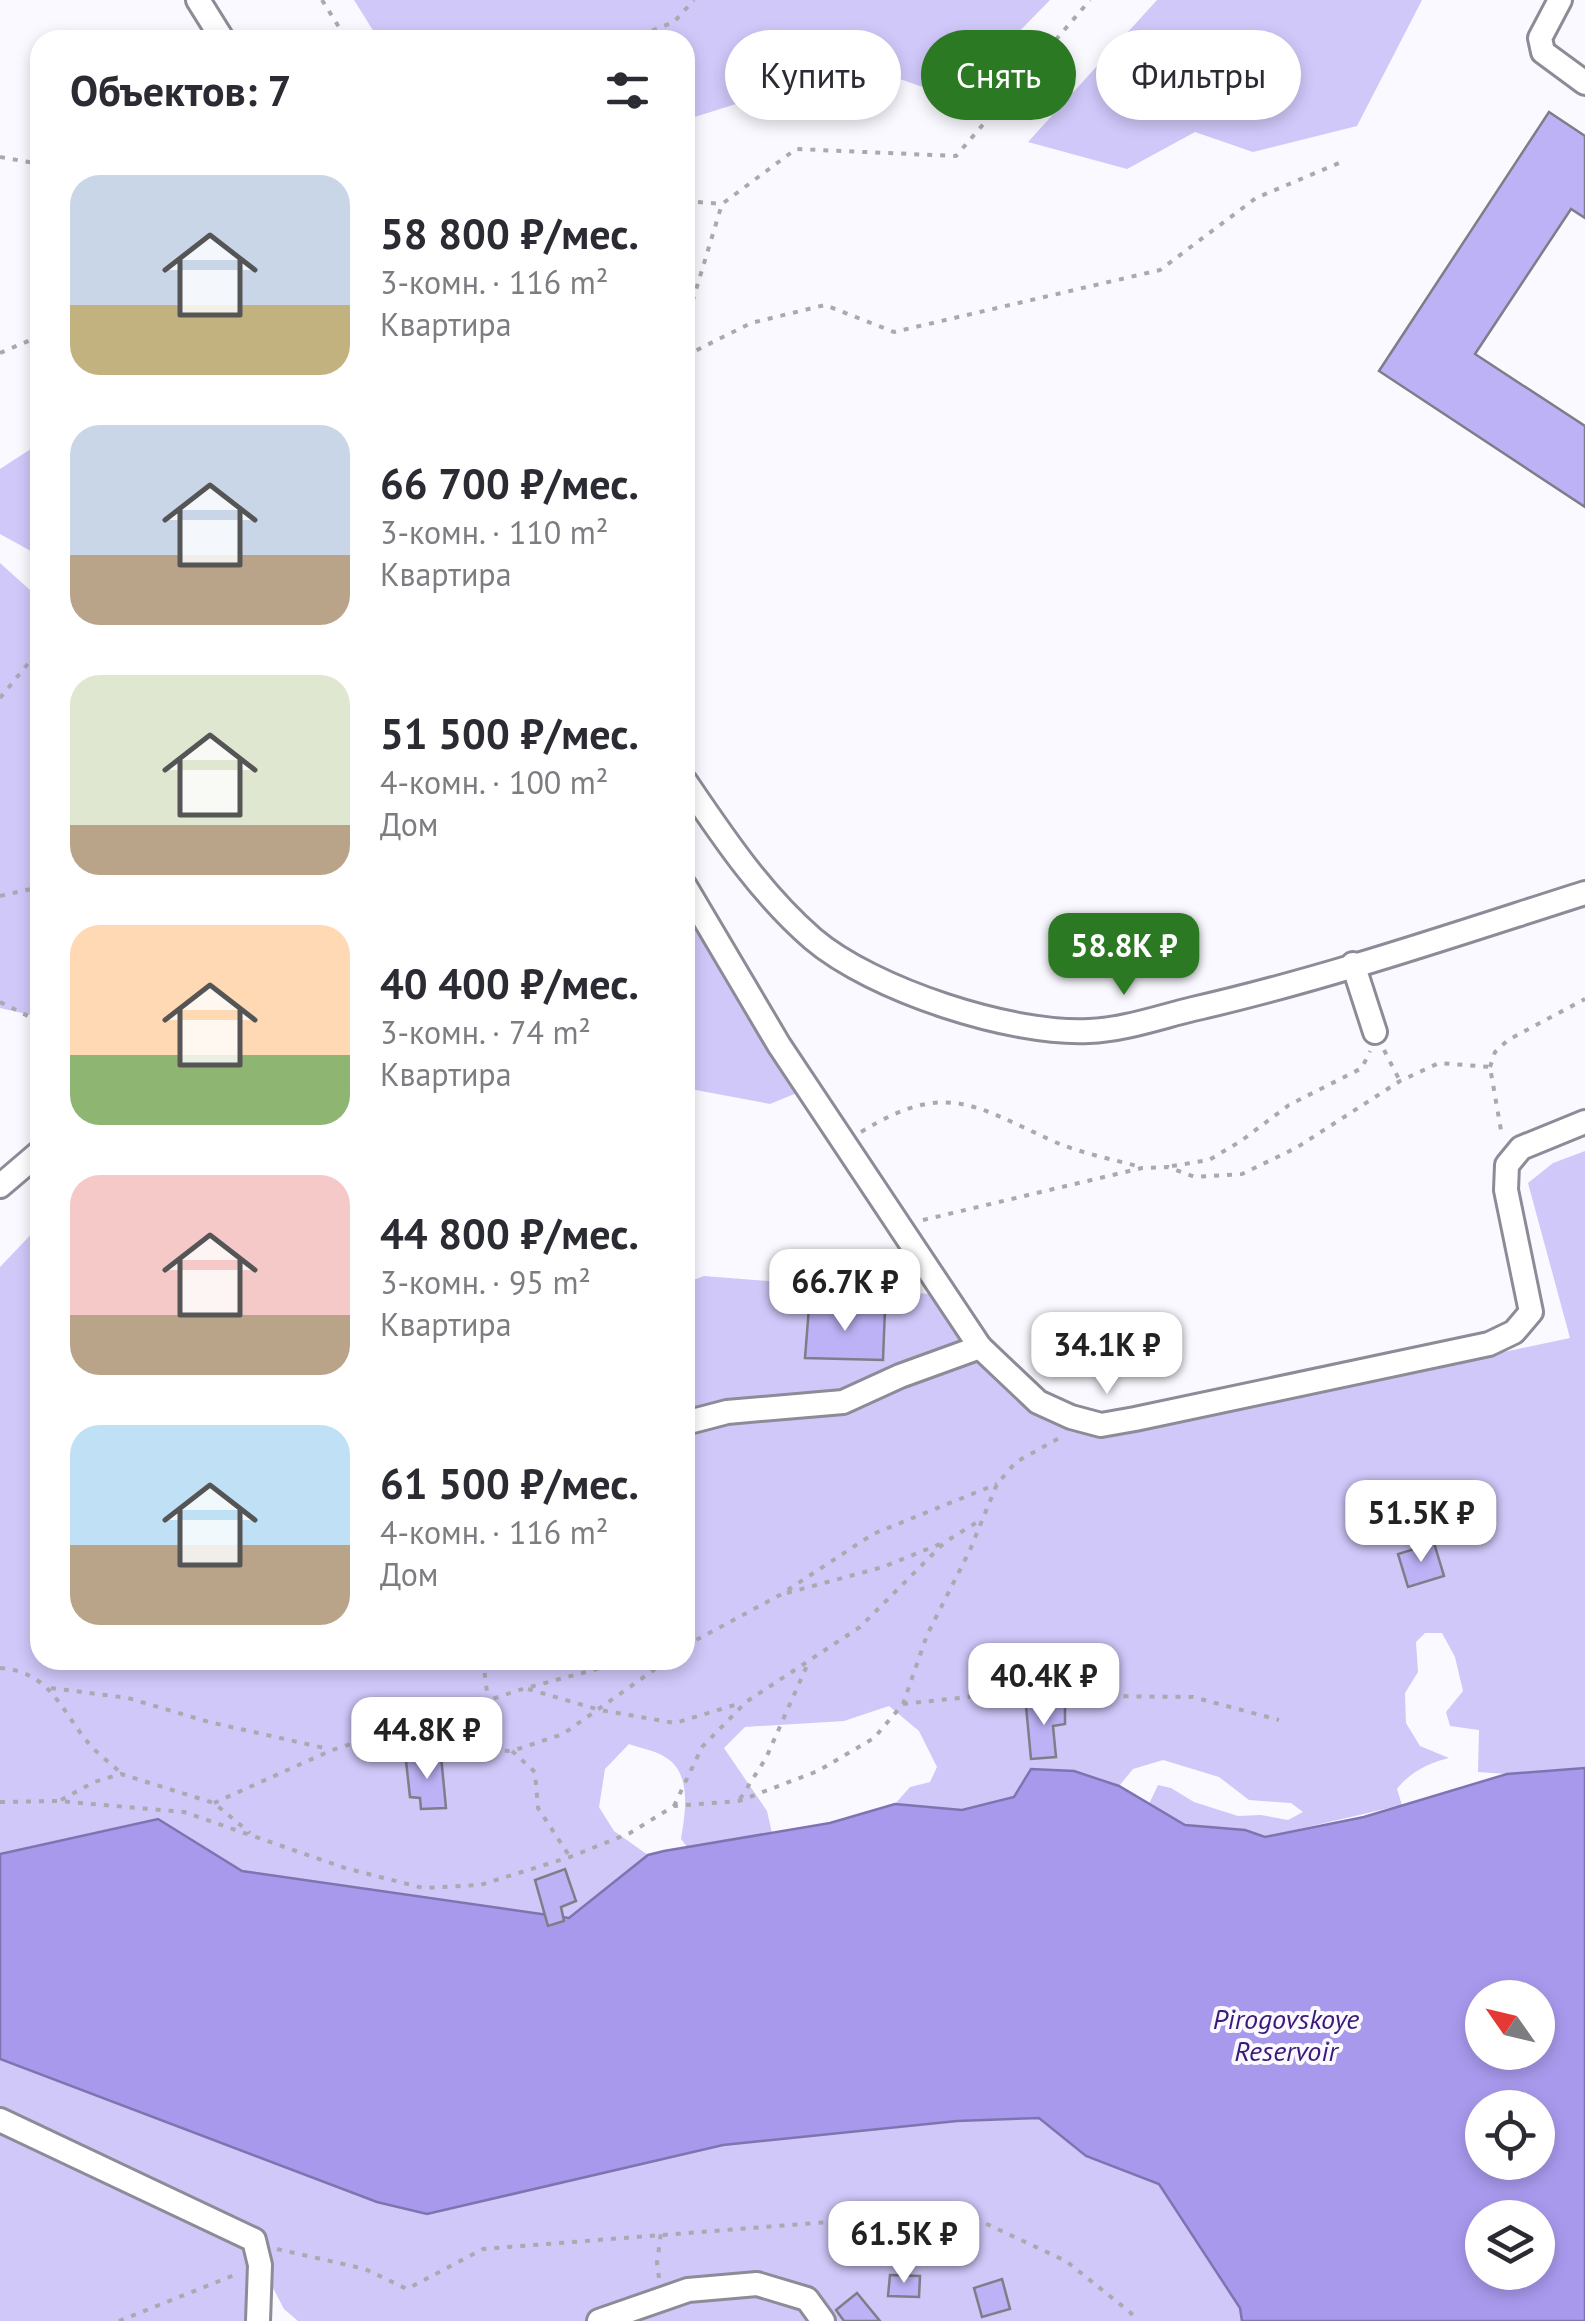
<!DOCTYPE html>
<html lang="ru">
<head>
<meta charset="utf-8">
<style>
	body { margin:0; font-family:"PT Sans",sans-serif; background:#f2f2f3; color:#2b2b33; height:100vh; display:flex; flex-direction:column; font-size:38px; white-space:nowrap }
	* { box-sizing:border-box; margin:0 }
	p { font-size:32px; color:#7c7c81 }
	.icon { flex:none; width:55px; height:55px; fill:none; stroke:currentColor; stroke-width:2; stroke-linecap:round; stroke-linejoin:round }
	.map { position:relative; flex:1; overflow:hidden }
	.sheet { position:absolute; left:30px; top:30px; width:665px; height:1640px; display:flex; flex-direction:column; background:#fff; border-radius:30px; box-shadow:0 5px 15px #0003 }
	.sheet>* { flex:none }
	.banner { position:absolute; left:725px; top:30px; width:710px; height:90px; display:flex; gap:20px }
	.needle { width:65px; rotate:304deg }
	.tools { position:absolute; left:1465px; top:1980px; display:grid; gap:20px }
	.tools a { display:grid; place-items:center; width:90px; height:90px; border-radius:50%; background:#fff; box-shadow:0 5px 15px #0003; font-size:50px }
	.price { position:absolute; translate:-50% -85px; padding:0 22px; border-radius:20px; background:#fff; color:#222; font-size:32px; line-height:65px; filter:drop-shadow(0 2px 5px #0008) }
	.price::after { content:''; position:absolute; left:50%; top:60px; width:30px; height:22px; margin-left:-15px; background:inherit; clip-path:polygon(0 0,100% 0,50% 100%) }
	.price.active { background:#2b7922; color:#fff }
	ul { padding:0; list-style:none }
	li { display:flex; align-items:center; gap:30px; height:250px; padding:0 40px }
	li span { display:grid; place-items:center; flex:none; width:280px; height:200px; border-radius:30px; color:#555 }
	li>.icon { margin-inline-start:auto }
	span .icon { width:120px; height:120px; fill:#fffc; stroke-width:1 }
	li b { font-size:42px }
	h2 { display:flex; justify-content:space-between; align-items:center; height:120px; padding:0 40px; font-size:42px }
	.tag { padding:0 35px; border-radius:45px; background:#fff; box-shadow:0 5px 15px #0003; font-size:35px; line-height:90px }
	.tag.active { background:#2b7922; color:#fff }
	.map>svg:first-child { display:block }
	.green { fill:#cfc8f9 }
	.water { fill:#a999ed; stroke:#7f74b0; stroke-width:2.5; fill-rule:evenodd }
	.building { fill:#bdb2f6; stroke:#7e7d88; stroke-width:2.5 }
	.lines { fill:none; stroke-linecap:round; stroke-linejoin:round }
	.minor-casing { stroke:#8c8b97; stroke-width:28 }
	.path { stroke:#aaa9af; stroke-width:4; stroke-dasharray:5 8; stroke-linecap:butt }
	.minor { stroke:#fff; stroke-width:22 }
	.labels { text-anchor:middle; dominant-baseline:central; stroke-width:8; stroke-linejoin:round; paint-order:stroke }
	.water-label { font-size:28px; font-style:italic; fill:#3a1979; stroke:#faf9ff }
</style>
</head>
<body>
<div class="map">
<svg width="1585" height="2321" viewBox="0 0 1585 2321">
	<rect width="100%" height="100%" fill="#faf9ff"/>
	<!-- green -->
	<g class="green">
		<path d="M354,0H1050L954,98L860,65L685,120V40H379Z"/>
		<path d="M1157,0H1422L1357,126L1253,152L1195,132L1127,169L1028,142Z"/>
		<path d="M40,443V556L0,534V469Z"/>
		<path d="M0,563L40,599V1017L0,1008Z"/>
		<path d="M685,903L804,1090L770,1104L685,1088Z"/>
		<path d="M1585,1151V1768L1507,1774L1478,1772L1479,1730L1450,1726L1446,1712L1463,1691L1455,1657L1442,1633H1425L1416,1642L1418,1672L1405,1693L1406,1723L1420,1746L1449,1758C1430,1762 1409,1773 1397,1789L1402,1805L1265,1837L1245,1830L1185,1825L1149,1804L1158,1785L1171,1788L1194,1802L1238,1816L1261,1815L1288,1820L1303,1812L1291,1803L1249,1800L1219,1777L1163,1760L1133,1769L1119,1786L1074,1771L1032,1769L1014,1797L962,1810L895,1804L910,1787L930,1782L937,1767L919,1731L889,1706L844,1721L745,1727L724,1748L767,1811L772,1833L687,1847L681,1839C685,1814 692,1776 668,1759C658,1751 640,1748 629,1744L605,1769L599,1807L614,1831L648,1855L570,1918L242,1871L157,1819L0,1854V1267L40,1225V1660H685V1283L704,1276L930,1294L1010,1394L1104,1437L1570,1338L1528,1183L1553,1163Z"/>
		<path d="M0,2059L377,2202L427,2214L723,2145L957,2121L1040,2118L1086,2156L1159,2184L1240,2308L1242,2321H298L284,2309L273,2288H262L249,2321H0Z"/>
	</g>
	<!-- water -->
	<path class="water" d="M1585,1768V2321H1242L1240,2308L1159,2184L1086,2156L1039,2118L957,2121L723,2145L427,2214L377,2202L0,2059V1854L158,1819L242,1871L569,1918L648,1855L664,1851L830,1823L895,1804L962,1810L1014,1797L1031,1769L1074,1771L1119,1786L1185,1825L1245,1830L1265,1837L1364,1817L1507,1774ZM1482,1998H1538V2052H1482ZM1482,2108H1538V2162H1482ZM1482,2218H1538V2272H1482Z"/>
	<!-- building -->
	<g class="building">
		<path d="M1549,112L1585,136V218L1571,209L1475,354L1585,426V507L1379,371Z"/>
		<path d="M809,1307L885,1309L883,1360L805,1358Z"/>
		<path d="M1434,1543L1444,1576L1408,1587L1398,1554Z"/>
		<path d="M1065,1703V1724L1053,1726L1056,1757L1031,1759L1026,1706Z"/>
		<path d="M441,1756L446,1808L421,1809L420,1798L410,1797L406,1761Z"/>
		<path d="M565,1869L576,1901L561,1907L564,1921L548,1926L535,1880Z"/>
		<path d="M890,2275L920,2276L919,2297L888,2296Z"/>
		<path d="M1002,2279L1010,2309L982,2317L974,2288Z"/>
		<path d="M857,2293L880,2321H844L836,2310Z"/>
	</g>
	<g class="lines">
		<defs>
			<g id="minor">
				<path d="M198,0L223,40"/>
				<path d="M1560,0L1540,38L1543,52L1585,83"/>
				<path d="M685,781C723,837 761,894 813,939C873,990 1012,1035 1089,1031C1123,1030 1160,1017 1193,1009C1325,979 1456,934 1585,893"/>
				<path d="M685,886L779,1045L980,1347L1038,1402L1071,1417L1101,1425L1135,1419L1489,1344L1514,1332L1531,1312L1506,1190L1507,1165L1521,1148L1585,1122"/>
				<path d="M1353,964L1375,1032"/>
				<path d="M0,1186L40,1152"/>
				<path d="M685,1423L727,1412L843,1402L900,1376L980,1347"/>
				<path d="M0,2120L254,2240L260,2265L258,2321"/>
				<path d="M599,2321L688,2290L757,2284L807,2299L823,2321"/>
			</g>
		</defs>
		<!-- minor casing -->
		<use href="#minor" class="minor-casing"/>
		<!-- path -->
		<g class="path">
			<path d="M322,0L347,40"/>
			<path d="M628,40L674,22L694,0"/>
			<path d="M0,157L40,164"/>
			<path d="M685,201L722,204"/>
			<path d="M685,326L722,204L796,149L956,156L1090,0"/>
			<path d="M0,353L40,336"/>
			<path d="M685,356L751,323L825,305L894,332L1160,270L1256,198L1339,163"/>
			<path d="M0,698L40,649"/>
			<path d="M0,896L40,887"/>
			<path d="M0,1002L40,1022"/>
			<path d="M1384,1050L1400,1081"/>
			<path d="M1490,1067L1495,1052L1508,1040L1585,999"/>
			<path d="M861,1132C946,1080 973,1105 1055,1142C1081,1153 1111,1159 1137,1166"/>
			<path d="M1172,1166L1209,1160L1241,1141L1289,1105L1362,1068L1370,1051"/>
			<path d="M923,1220L1142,1168L1168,1167L1195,1177L1242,1174L1296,1148L1400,1081L1439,1063L1490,1067L1502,1136"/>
			<path d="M787,1593L883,1567L940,1544"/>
			<path d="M685,1646L780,1595L873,1534L997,1484"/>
			<path d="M483,1660L488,1700"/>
			<path d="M0,1668C49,1672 59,1706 86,1740C95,1752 109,1762 120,1772"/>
			<path d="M51,1688L128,1698L209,1722L329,1749"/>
			<path d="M528,1689L600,1710L675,1723L741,1703"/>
			<path d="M903,1704L987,1695L1193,1697L1279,1720"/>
			<path d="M406,1726L458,1750L512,1751L563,1734L668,1660"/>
			<path d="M512,1751L535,1772L538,1808L570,1857"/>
			<path d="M740,1799L766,1758L809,1661"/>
			<path d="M61,1800L94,1782L121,1774L214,1803L250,1833"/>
			<path d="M0,1802L58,1801L184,1812L345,1868L423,1888L480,1885L570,1857L630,1833L674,1806L739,1801L818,1771L874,1738L903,1704L927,1635L970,1550L997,1484L1016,1462L1063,1436"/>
			<path d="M214,1803L332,1750L526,1688L631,1660"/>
			<path d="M674,1806L702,1747L746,1702L860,1627L945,1542L979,1521"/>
			<path d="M277,2249L365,2269L407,2289L483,2249L905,2216L978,2220L1066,2261L1131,2313L1135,2321"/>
			<path d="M659,2278L657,2263L661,2233"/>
			<path d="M119,2321L237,2274"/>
		</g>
		<!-- minor -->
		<use href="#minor" class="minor"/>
	</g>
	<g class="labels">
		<!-- water labels -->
		<g class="water-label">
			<text x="1286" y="2018">Pirogovskoye<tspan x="1286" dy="32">Reservoir</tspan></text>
		</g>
	</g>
</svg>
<div class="tools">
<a><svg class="needle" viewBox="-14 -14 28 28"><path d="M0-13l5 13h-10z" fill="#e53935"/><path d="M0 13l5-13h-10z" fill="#7c7c81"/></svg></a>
<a><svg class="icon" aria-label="locate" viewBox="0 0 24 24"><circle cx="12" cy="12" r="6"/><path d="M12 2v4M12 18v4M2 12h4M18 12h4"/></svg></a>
<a><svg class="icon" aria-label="layers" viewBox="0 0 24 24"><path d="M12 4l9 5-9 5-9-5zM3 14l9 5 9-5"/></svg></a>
</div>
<b class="price active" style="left:1124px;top:998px">58.8K ₽</b>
<b class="price" style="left:845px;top:1334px">66.7K ₽</b>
<b class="price" style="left:1107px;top:1397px">34.1K ₽</b>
<b class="price" style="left:1421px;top:1565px">51.5K ₽</b>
<b class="price" style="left:1044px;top:1728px">40.4K ₽</b>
<b class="price" style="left:427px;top:1782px">44.8K ₽</b>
<b class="price" style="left:904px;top:2286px">61.5K ₽</b>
<div class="banner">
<a class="tag">Купить</a>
<a class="tag active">Снять</a>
<a class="tag">Фильтры</a>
</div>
<section class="sheet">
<h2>Объектов: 7<svg class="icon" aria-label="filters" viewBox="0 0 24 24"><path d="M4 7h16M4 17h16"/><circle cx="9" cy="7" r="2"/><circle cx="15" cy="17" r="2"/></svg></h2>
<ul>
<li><span style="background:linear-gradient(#c9d6e8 65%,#c2b280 0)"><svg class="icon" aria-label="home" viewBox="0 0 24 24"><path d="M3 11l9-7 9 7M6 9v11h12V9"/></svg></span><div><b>58 800 ₽/мес.</b><p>3-комн. · 116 m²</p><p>Квартира</p></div></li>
<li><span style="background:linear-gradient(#c9d6e8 65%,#b9a48a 0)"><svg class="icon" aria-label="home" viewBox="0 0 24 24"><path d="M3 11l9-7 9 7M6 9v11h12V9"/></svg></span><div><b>66 700 ₽/мес.</b><p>3-комн. · 110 m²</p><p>Квартира</p></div></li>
<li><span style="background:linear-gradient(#dfe7d0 75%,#b9a48a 0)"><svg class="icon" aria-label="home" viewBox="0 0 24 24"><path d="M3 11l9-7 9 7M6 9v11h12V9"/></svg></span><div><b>51 500 ₽/мес.</b><p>4-комн. · 100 m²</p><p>Дом</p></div></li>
<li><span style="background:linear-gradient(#ffd9b3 65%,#8fb573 0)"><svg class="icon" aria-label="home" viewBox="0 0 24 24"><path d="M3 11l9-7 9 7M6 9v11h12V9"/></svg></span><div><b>40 400 ₽/мес.</b><p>3-комн. · 74 m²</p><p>Квартира</p></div></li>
<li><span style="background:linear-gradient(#f6c9c9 70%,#b9a48a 0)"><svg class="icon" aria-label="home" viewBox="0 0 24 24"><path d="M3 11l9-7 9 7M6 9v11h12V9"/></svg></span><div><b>44 800 ₽/мес.</b><p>3-комн. · 95 m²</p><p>Квартира</p></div></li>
<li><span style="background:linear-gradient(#bfe0f5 60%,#b9a48a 0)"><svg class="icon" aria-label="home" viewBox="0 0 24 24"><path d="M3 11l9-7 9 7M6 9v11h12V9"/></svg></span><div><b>61 500 ₽/мес.</b><p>4-комн. · 116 m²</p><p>Дом</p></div></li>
</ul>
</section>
</div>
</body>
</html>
